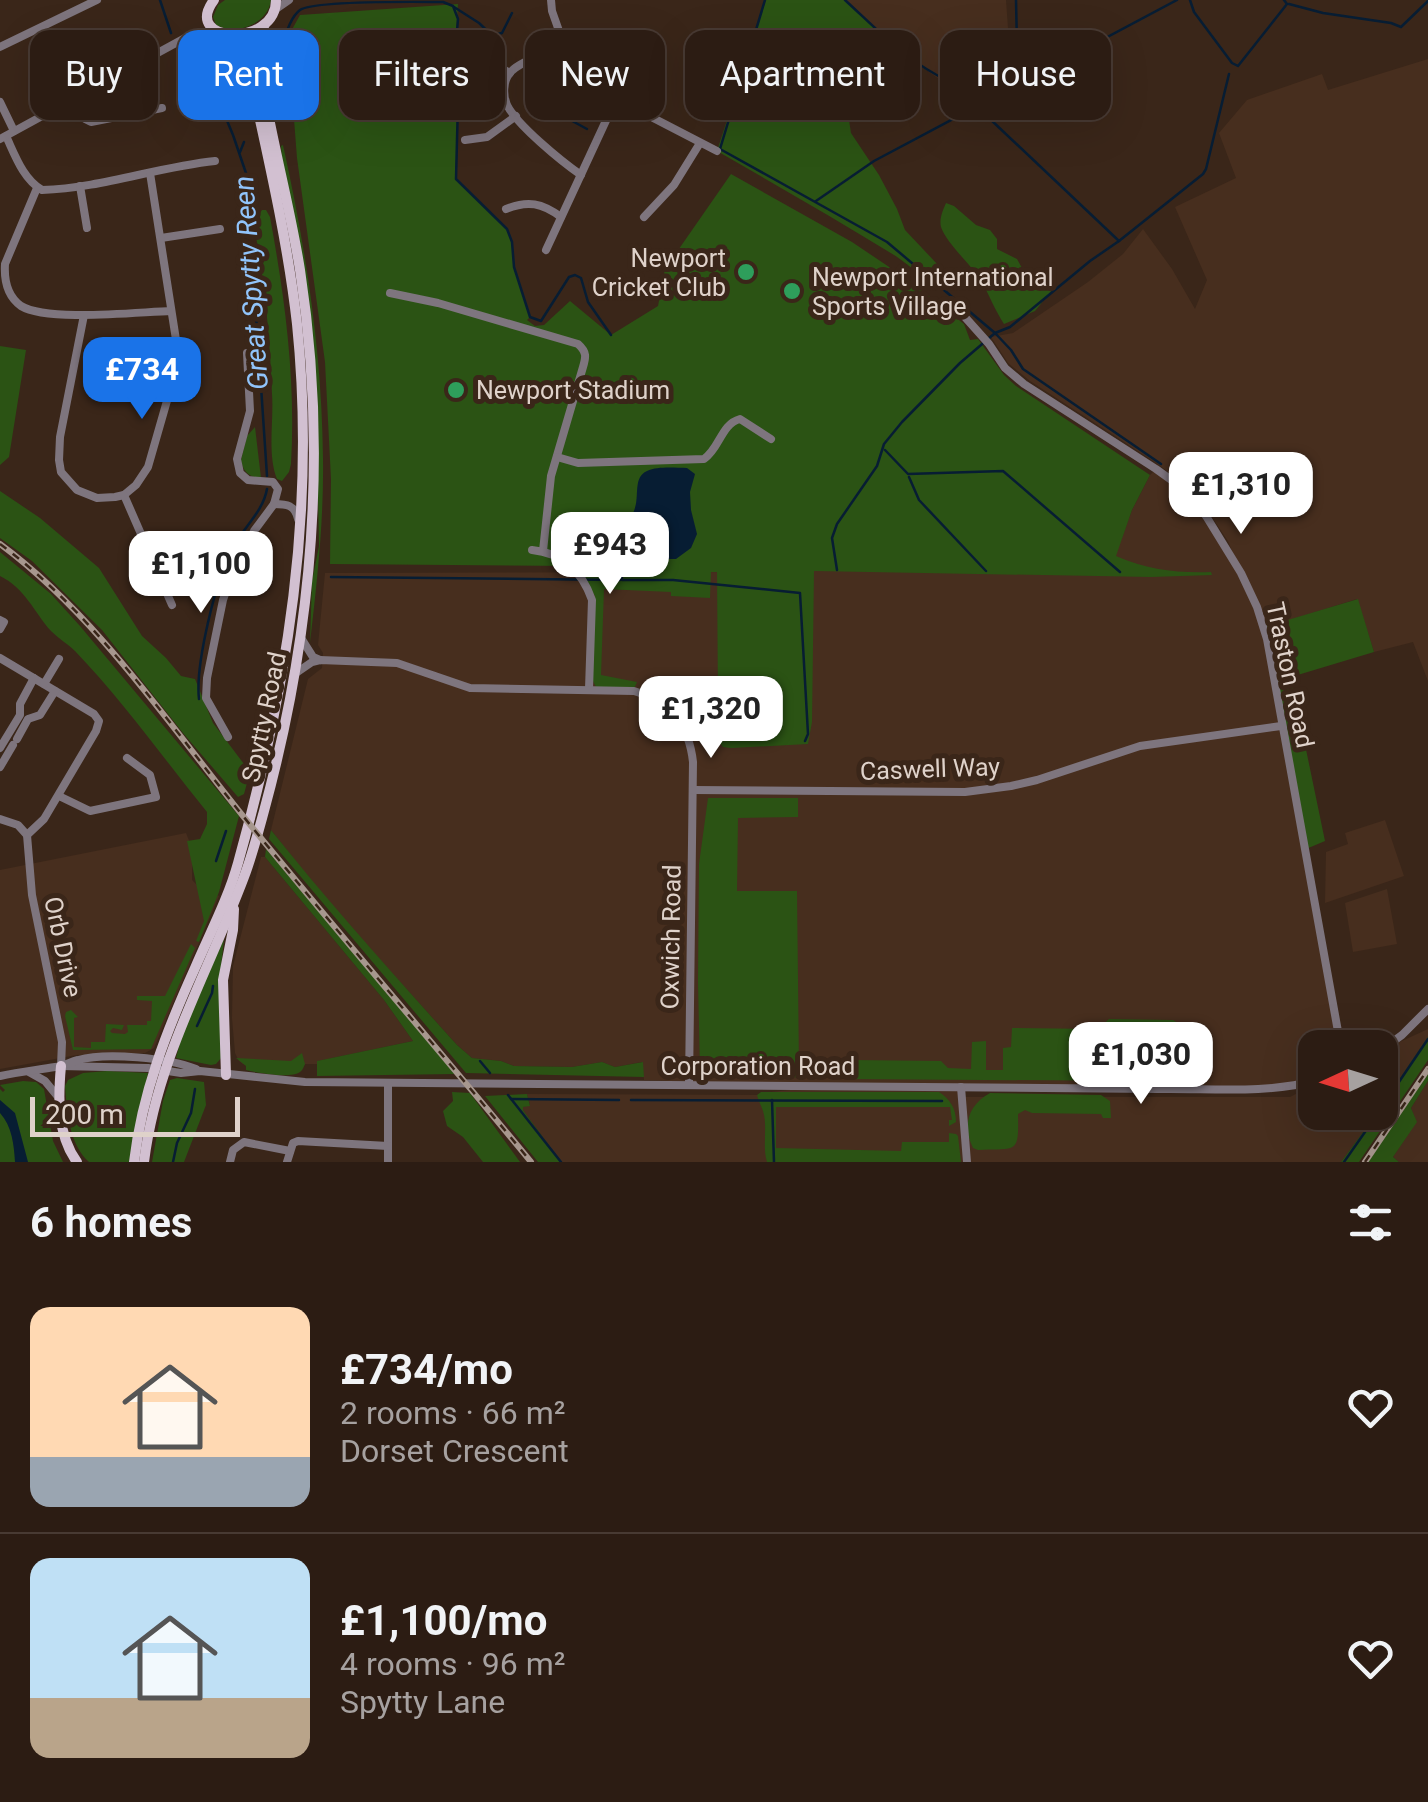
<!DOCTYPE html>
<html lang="en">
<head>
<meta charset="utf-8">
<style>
	body { margin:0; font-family:Roboto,sans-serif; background:#382921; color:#f1f3f6; height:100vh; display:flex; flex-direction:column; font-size:38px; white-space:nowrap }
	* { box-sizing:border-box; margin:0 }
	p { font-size:32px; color:#a6a1a0 }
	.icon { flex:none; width:55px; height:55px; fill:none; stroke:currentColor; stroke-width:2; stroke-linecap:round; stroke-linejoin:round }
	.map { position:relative; height:1162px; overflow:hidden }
	.drawer { display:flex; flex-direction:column; background:#2c1c13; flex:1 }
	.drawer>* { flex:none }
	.hud { position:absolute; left:30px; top:30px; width:1370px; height:90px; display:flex; gap:20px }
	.needle { width:65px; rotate:266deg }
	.fabs { position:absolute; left:1298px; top:1030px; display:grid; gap:20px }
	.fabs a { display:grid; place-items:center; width:100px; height:100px; border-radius:20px; background:#2c1c13; box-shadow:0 10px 40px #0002,0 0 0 2px #483a33; font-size:50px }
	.scale { position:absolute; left:30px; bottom:25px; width:210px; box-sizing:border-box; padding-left:10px; border:5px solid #dfd2ca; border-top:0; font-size:28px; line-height:35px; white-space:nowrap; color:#dfd2ca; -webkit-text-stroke:8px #3a2619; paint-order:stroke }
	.price { position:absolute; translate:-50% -85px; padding:0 22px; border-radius:20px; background:#fff; color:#222; font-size:32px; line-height:65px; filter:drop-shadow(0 2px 5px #0008) }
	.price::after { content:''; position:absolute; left:50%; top:60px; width:30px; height:22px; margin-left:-15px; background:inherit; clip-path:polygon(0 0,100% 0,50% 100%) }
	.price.active { background:#1a73e8; color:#fff }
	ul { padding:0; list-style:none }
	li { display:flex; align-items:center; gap:30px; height:250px; padding:0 30px }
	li+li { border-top:2px solid #483a33 }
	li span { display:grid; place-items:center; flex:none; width:280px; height:200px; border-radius:20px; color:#555 }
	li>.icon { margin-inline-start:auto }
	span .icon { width:120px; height:120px; fill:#fffc; stroke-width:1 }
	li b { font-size:42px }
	h2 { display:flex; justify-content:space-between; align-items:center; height:120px; padding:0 30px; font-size:42px }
	.tag { padding:0 35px; border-radius:20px; background:#2c1c13; box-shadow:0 10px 40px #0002,0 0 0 2px #483a33; font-size:35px; line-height:90px }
	.tag.active { background:#1a73e8; color:#fff }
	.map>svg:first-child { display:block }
	.built { fill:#472e1e }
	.green { fill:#2b5314 }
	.water { fill:#071d33 }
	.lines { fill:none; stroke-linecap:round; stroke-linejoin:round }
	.stream { stroke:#071d33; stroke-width:2.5 }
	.minor { stroke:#7e757e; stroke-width:8 }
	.major { stroke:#d2c0d1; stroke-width:10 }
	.rail-casing { stroke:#a7978e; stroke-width:6 }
	.rail { stroke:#3a2619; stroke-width:2.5; stroke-dasharray:8; stroke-linecap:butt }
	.leisure-dot { fill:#2e9e5b; stroke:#3a2619; stroke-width:4 }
	.labels { text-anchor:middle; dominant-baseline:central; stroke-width:10; stroke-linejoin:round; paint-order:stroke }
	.poi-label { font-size:25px; fill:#dfd2ca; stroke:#3a2619; text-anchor:start }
	.street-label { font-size:25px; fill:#dfd2ca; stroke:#3a2619 }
	.water-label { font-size:28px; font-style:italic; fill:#91c4fb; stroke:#3a2619 }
</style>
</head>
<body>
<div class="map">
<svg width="1428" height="1162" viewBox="0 0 1428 1162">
	<rect width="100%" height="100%" fill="#3a2619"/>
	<!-- built -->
	<g class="built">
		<path d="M845,0H1006L1009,42L1034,69L974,103L900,52Z"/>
		<path d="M1428,59V681L1413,642L1374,652L1357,599L1264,628L1341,1047L1315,1048V1081L1294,1087H962L963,1097H1290L1315,1084V1112L1377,1113L1341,1162H774L771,1092L818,1087L644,1080L642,1062L615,1067L602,1062L572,1067L514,1066L501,1061L472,1058L457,1045L362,940L319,891L271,830L308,679L322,668L323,653L318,645L325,573L757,572L1115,556L1132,510L1150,475L1156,469L1179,485L1237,564L1228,541L1205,507L1188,488L1158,464L1030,381L1008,363L991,337L1013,333L1088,282L1123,254L1143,229L1172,269L1195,309L1207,280L1175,207L1236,178L1219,133L1247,100L1322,74L1328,90Z"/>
		<path d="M1385,820L1404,876L1325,903L1326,852L1348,844L1345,833Z"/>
		<path d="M186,833L192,848V880L197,885L219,896L154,1048L145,1053L77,1055L0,1069V870Z"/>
		<path d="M261,857H265L384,1000L413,1041L318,1061L317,1064H305L300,1072L294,1074L243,1064L239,1061L235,1053L232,1018L233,966Z"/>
		<path d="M1387,889L1397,944L1353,952L1345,903Z"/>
		<path d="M1428,1029V1037L1380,1108V1051Z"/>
		<path d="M1428,1081V1162H1399L1393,1157L1416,1122L1411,1108Z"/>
		<path d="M527,1094L768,1095L772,1162H561L523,1110V1107L530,1105Z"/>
	</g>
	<!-- green -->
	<g class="green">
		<path d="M225,0H271C268,24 236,36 216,25L213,17L218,5Z"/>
		<path d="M766,0H845L900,52L919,63C910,78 900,90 882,93C873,84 876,73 869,63C863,54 851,48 842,42L826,44L814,57L815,76L831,95L847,107L851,133L879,175L897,209L905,230L939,266V274L934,278C919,277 907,263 894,255C836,219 776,185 717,151Z"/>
		<path d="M458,4L453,78L458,101L456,179L507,229L512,242L514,267L530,317L527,320L535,326L544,325L570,301L611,335L658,306L665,269L731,174L852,242L910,281L964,324L970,340L978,339L1004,375L1016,386L1150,475L1132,510L1116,556C1148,570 1176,573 1211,572L1212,575L1151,577L814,571L812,722L808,744L731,748L723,747L715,737V706L718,701L717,572H711L710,598L671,596V592L604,589L601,675L637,682L634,689L596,687L592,679L595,596L575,566L330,564L331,479L325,362L297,158L288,42L289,35L300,15Z"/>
		<path d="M283,145C306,249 322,352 323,458C324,520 317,582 310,643L312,581L319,546L316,398L282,160L281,146Z"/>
		<path d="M946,203L954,206L976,225L990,230L997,239V249L1017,259L1022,268L1031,274L1051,282L1052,290L1035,311L1004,324C995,310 989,295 981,280C972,266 947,244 941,227C939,219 943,210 946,203Z"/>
		<path d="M262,210H266L270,217C285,298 296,381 291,464L289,472L282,481L277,479C267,454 274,421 272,394C270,339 265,285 255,231L256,219Z"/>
		<path d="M0,346L26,350L9,457L0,465Z"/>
		<path d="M255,427L261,478C249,477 243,472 241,460L247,436Z"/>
		<path d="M0,491L40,518L99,568L142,636L166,658L181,676L195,679L213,723L250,772L244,794L238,797L183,733L102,630L32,561L0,538Z"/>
		<path d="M0,552L51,594L80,626L239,816L219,892L199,942L196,941L204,921L187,841L200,839L207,824V812C164,759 123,701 75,651C68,644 59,639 51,631C34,612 25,588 0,576Z"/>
		<path d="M1358,599L1374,652L1291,677L1325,841L1306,849L1264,627Z"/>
		<path d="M708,798H798V817L738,818L737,891H797L799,1067L826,1068L821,1079L700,1071L698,982L699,864Z"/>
		<path d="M271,830C330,904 393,974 457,1045L472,1058L501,1061L514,1066L572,1067L602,1062L615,1067L643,1062L644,1077L466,1073L269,839Z"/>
		<path d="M266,849L455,1074L317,1076V1061L413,1041L384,1000L265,857Z"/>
		<path d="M224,939L219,986L222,1057L216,1064L211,1065L176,1058L185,1024Z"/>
		<path d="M191,944L195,948L151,1049L73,1050L65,1016L66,1012L71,1010L78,1017L74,1018V1047L91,1048V1042H105L106,1024L124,1025L122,1030L113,1028L110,1031L112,1033L125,1034L128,1032L127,1025H147V1021H151L152,1001L137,1000V996H165Z"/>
		<path d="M1109,1019L1173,1020L1178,1023L1179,1067C1172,1080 1162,1081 1149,1081L846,1079C839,1076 834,1070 838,1063L851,1060L941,1061L948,1068L971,1069L972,1042L986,1041V1070H1003V1048L1011,1047L1012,1028L1098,1029Z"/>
		<path d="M1428,1037V1060L1359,1162H1341L1377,1113L1380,1112V1108Z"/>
		<path d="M302,1053L305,1064C304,1066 303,1070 300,1072C291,1079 258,1073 246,1070V1066L236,1058L291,1061Z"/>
		<path d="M107,1071L148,1073L129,1162H89C69,1144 67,1112 65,1086L68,1080L83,1073Z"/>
		<path d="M1428,1074V1081L1411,1108L1417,1122L1393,1157L1399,1162H1368Z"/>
		<path d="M177,1078L204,1082L206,1105L184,1162H152L163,1101L170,1080Z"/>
		<path d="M23,1081L36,1082L44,1089L53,1141L63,1162H0V1089L3,1092L5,1090L0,1085Z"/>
		<path d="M452,1092L470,1093L520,1162H483L463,1137L447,1126L443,1111L453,1101Z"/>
		<path d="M761,1092H939C950,1099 956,1108 956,1122L949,1126V1120H952L950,1107H776V1148L901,1151L902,1142H949V1133L956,1134L958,1136L961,1162H767C762,1146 768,1127 763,1111C761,1105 758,1100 757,1095Z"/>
		<path d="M990,1093L1101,1095L1110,1101L1111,1118H1103L1101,1114L1032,1113L1025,1110L1018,1114C1019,1155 1017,1148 978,1150L973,1148C962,1126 968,1105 990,1093Z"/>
		<path d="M527,1094L530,1106L523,1107V1110L561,1162H538L485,1096Z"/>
	</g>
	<!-- water -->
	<g class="water">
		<path d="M222,50H227L231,57L224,69L237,94L238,110L235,108L225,86L222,85C217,73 221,64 213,54Z"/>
		<path d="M687,468L695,474L690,492L691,510L697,534L691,548L676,559H653L641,554L606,553L600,551L594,538L596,528C605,525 620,525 627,520C645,506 629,479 647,471C658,466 675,468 687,468Z"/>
		<path d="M0,1100L15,1113L28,1162H15C14,1145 12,1126 0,1113Z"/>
	</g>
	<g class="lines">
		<!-- stream -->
		<g class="stream">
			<path d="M160,0L171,33"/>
			<path d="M765,0L720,149L887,242L995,333L1010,327L1090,261L1119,241"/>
			<path d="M845,0C882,34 906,61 952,83L1119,241L1203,174L1206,169L1229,74"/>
			<path d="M1016,0L1017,46L1039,70"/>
			<path d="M1190,0L1194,12L1232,63L1238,66L1287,4L1284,0"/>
			<path d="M1289,4L1323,13L1391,23L1401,27L1428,1"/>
			<path d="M454,7L479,23L501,44"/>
			<path d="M493,35L502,33L512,13"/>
			<path d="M179,50L201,65L208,75L233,135L248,179L250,205L245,236L257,326L267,476"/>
			<path d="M279,53C284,41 289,18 300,10C314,0 419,2 443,2L453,6L458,19L453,78L458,101L456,179L507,229L512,242L514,267L530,317L541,321L569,277L575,275L581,278L588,302L611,335"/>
			<path d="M527,75L536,87"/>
			<path d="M563,116L587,129"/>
			<path d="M240,152L244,142"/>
			<path d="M816,201L874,161L1177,0"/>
			<path d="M885,450L908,474L1003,471L1120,572"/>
			<path d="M909,477L919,500L986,571"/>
			<path d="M620,553L622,580H673L800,593L808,734L805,741"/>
			<path d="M837,570L832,538L837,524L877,466L884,444L902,422L960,363L995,333L1011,350L1023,369L1161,464"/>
			<path d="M331,577L620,580"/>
			<path d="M199,699C195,665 216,579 232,549C243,528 263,512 267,489"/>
			<path d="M216,861L226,831"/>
			<path d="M197,1026L212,993L213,986"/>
			<path d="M480,1061L490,1073"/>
			<path d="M508,1095L561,1162"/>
			<path d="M511,1099L619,1100"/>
			<path d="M631,1100L942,1101"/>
			<path d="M772,1100L774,1162"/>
			<path d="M1380,1110L1428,1039"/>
			<path d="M173,1162L177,1143L191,1113L195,1089"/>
			<path d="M1344,1162L1379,1112"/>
		</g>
		<!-- minor -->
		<g class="minor">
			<path d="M551,0L552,11L564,45L583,76L603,92L717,151"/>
			<path d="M276,9L289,0"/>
			<path d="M564,45C550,52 517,62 509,74C503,82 503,96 507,105C517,125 561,161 581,175"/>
			<path d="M0,47L97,0"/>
			<path d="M463,63L496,65L510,73"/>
			<path d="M76,98L85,119L91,122L162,108"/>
			<path d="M0,102L14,131"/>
			<path d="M6,136C15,155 23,179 42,190C101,188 157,167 215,161"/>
			<path d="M0,139L185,38L191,35H221"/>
			<path d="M465,140L487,137L516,116"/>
			<path d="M80,186L87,228"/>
			<path d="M37,188L5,264C4,280 7,296 21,306C47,322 138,312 171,311"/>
			<path d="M506,209C528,200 542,203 561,217"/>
			<path d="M644,217L674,185L700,143"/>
			<path d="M161,238L220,229"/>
			<path d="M546,250L616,99"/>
			<path d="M390,293L438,303L578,344C587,352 586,357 583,367L551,476L543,551"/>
			<path d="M84,315L60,437L59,460L61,472L77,490L97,498L115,497L124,495L136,485L148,467L179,359L150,173"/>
			<path d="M964,316L989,344L1005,368L1024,384L1156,469L1188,492L1206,516L1241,573L1257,607L1267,639L1341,1048"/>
			<path d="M247,353L250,411L237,459L240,473L248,480L273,482L278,489L274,504C287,504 295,505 298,519"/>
			<path d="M557,457L578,463L704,459C720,448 721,424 740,419L771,439"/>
			<path d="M124,495L172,605"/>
			<path d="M149,550L192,537"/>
			<path d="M532,550C562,553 582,571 592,600L589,689"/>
			<path d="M0,620L4,622L0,629"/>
			<path d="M301,638L313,657L320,660"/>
			<path d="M0,658L94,714L99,721L96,731L44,819L27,835L32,895L62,1042L61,1066"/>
			<path d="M296,673L312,662L320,660L397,663L470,688L634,691C670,702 689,725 693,762L689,1085"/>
			<path d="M44,684L59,659"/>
			<path d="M228,737L206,698L207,678L223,600L233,571L254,531L274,504"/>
			<path d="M17,739L28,719L40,715L55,691"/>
			<path d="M0,748L20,715V704L34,678"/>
			<path d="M0,767L13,745"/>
			<path d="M693,790L965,792L1011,786L1037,780L1140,746L1281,726"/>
			<path d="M59,796L90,811L156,797L150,775L127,758"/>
			<path d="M0,819L18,825L27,835"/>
			<path d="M1380,1051L1402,1035L1428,1009"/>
			<path d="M61,1066L148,1068L181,1073L200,1071L305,1082L1158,1089C1210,1088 1264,1094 1315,1081"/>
			<path d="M29,1072L45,1081L59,1098"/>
			<path d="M0,1076C18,1072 37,1070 55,1067C63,1066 70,1062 78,1060C107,1052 168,1058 196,1069"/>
			<path d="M388,1083V1162"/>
			<path d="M961,1087L967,1162"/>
			<path d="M230,1162L233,1150L244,1142L290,1151"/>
			<path d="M287,1162L293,1143L298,1141L388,1146"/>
		</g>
		<!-- major -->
		<g class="major">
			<path d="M214,0C181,44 276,48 276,0"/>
			<path d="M61,1066C58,1098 57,1135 77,1162"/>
			<path d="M226,1075L223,980L233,930L234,909"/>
			<path d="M134,1162C142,1093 167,1030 195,968C210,933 228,899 238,863C288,685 316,509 297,324C287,235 265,144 246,56L242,47L228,35"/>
			<path d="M144,1162C157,1058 208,973 244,877C252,856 258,833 264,811C312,635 328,452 300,270C289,200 269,132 259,62V42L264,26"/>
		</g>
		<defs>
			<g id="rail">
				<path d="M0,544C95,614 169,724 243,816C338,933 436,1046 531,1162"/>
				<path d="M1365,1162L1428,1069"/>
			</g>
		</defs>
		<!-- rail casing -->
		<use href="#rail" class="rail-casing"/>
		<!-- rail -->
		<use href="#rail" class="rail"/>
	</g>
	<!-- markers -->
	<g class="leisure-dot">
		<circle cx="746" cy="272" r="10"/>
		<circle cx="792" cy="291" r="10"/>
		<circle cx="456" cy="390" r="10"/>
	</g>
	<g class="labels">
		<!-- poi labels -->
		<g class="poi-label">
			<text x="726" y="258" text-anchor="end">Newport<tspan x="726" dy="29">Cricket Club</tspan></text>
			<text x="812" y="277">Newport International<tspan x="812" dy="29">Sports Village</tspan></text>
			<text x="476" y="390">Newport Stadium</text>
		</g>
		<!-- street labels -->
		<g class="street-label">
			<text transform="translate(1290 675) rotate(78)">Traston Road</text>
			<text transform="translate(264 717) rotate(-78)">Spytty Road</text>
			<text transform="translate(930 769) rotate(-2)">Caswell Way</text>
			<text transform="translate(671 937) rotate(-89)">Oxwich Road</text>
			<text transform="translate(63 947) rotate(78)">Orb Drive</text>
			<text x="758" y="1066">Corporation Road</text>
		</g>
		<!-- water labels -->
		<g class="water-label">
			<text transform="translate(251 283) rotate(-94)">Great Spytty Reen</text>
		</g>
	</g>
</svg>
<div class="fabs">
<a><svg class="needle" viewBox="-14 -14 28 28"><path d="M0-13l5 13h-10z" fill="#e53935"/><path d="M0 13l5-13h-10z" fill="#a6a1a0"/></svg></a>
</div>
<div class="scale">200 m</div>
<b class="price active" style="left:142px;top:422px">£734</b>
<b class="price" style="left:1241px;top:537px">£1,310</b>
<b class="price" style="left:610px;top:597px">£943</b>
<b class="price" style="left:201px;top:616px">£1,100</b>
<b class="price" style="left:711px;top:761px">£1,320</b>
<b class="price" style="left:1141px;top:1107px">£1,030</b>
<div class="hud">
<a class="tag">Buy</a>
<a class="tag active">Rent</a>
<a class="tag">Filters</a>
<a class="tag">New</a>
<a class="tag">Apartment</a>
<a class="tag">House</a>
</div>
</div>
<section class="drawer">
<h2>6 homes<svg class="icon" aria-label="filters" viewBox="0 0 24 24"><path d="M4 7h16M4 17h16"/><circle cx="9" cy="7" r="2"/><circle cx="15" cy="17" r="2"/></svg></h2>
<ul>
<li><span style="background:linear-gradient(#ffd9b3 75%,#9aa5b1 0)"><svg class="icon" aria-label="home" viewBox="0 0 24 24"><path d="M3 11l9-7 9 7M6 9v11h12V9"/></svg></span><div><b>£734/mo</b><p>2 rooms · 66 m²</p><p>Dorset Crescent</p></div><svg class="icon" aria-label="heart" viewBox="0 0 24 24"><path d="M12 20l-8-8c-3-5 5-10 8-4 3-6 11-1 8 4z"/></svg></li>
<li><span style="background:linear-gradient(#bfe0f5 70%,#b9a48a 0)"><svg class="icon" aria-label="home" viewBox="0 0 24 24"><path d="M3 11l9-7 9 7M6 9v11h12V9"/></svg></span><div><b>£1,100/mo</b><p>4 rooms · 96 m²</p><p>Spytty Lane</p></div><svg class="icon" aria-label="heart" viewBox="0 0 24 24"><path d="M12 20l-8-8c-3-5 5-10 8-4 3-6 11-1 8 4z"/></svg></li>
</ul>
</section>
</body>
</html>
